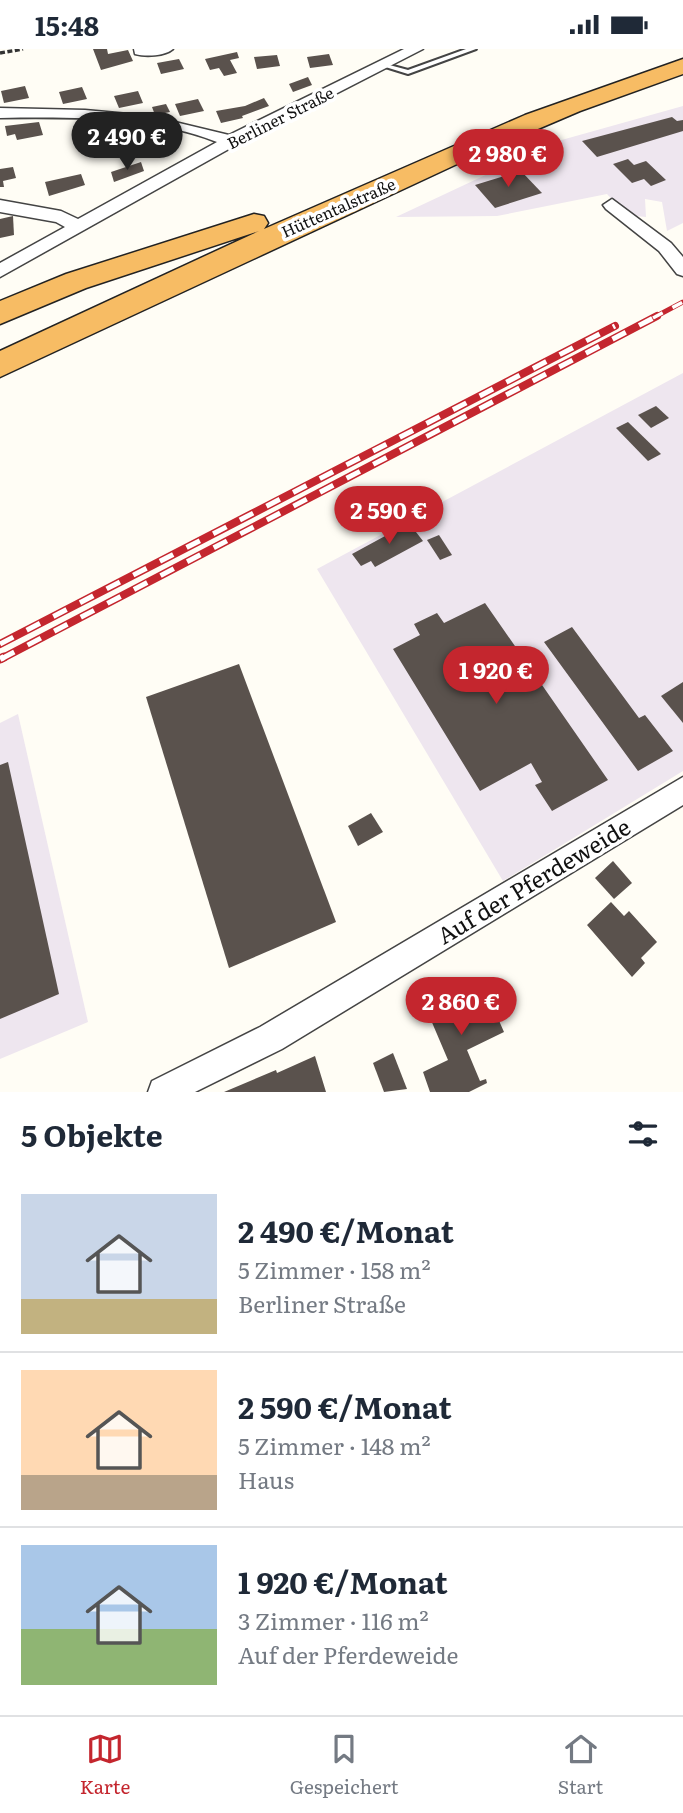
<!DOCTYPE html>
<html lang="de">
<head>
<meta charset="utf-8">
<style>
	body { margin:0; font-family:Literata,serif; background:#f2f2f3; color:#1f2937; height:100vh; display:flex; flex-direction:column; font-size:26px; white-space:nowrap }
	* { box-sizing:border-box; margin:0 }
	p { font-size:23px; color:#747a83 }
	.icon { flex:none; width:38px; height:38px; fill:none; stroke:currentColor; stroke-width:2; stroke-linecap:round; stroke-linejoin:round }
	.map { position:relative; height:1043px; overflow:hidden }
	.details { display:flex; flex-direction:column; background:#fff; flex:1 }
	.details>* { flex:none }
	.price { position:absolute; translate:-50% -60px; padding:0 16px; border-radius:24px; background:#c4262e; color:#fff; font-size:23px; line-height:46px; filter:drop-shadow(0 2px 4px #0008) }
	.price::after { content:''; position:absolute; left:50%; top:42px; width:21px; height:16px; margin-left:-10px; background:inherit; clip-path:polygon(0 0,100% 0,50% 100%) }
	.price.on { background:#222; color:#fff }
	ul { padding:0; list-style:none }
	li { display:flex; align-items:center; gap:21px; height:175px; padding:0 21px }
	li+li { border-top:2px solid #e0e1e3 }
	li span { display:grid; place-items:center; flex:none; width:196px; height:140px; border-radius:0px; color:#555 }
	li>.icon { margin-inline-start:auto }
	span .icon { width:84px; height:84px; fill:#fffc; stroke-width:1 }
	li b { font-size:30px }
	h2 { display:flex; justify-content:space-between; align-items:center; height:84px; padding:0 21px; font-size:30px }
	.status { display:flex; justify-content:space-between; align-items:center; height:49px; padding:0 35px; background:#fff; direction:ltr }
	.status svg { height:19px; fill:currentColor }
	.tab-bar { display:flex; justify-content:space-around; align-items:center; height:98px; border-top:2px solid #e0e1e3; background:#fff; font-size:19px; color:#747a83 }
	.tab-bar a { display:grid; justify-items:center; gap:4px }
	.tab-bar .on { color:#c4262e }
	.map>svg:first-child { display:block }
	.industrial { fill:#eee6ef }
	.building { fill:#5a524d }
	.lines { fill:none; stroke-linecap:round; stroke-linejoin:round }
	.service-casing { stroke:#444; stroke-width:4 }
	.minor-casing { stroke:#444; stroke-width:3 }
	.trunk-casing { stroke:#222; stroke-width:3 }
	.path { stroke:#333; stroke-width:3.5; stroke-dasharray:5 2.5; stroke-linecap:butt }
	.service { fill:#fff; fill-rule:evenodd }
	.minor { fill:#fff; fill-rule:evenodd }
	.trunk { fill:#f7bc64; fill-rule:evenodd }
	.rail-far2-casing { stroke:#c4262e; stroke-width:5 }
	.rail-far1-casing { stroke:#c4262e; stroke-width:8 }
	.rail-casing { stroke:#c4262e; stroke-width:9 }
	.rail-far2 { stroke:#fff; stroke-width:3.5; stroke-dasharray:11; stroke-linecap:butt }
	.rail-far1 { stroke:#fff; stroke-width:5; stroke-dasharray:15; stroke-linecap:butt }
	.rail { stroke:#fff; stroke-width:6; stroke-dasharray:18; stroke-linecap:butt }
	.labels { text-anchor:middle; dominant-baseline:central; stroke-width:7; stroke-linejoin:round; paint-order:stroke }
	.far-street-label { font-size:16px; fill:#111; stroke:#fff }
	.near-street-label { font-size:23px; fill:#111; stroke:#fff }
</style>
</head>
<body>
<div class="status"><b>15:48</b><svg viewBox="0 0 49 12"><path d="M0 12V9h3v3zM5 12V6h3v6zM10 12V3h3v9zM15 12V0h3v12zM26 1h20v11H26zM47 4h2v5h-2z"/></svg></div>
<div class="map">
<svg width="683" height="1043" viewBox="0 0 683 1043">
	<rect width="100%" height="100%" fill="#fffdf5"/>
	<!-- industrial -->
	<g class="industrial">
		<path d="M683,57V174L667,182L662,153L645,150L646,168L626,166L607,145L497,167L396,168L558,92Z"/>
		<path d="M683,324V722L503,832L317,520Z"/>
		<path d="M18,665L88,973L0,1010V674Z"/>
	</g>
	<!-- building -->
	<g class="building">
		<path d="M93,0H107L108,5L128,1L133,12L101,21Z"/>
		<path d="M237,3L239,9L230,11L237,24L224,27L219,19L210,21L205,10Z"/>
		<path d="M329,5L333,16L310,19L307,8Z"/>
		<path d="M277,6L280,17L257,20L254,8Z"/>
		<path d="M179,10L184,20L161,25L157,14Z"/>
		<path d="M308,28L312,36L293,43L289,35Z"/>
		<path d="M25,37L29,49L4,54L1,42Z"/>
		<path d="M82,38L87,50L63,55L59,43Z"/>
		<path d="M138,42L143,54L119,59L114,47Z"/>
		<path d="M264,49L269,57L242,67L243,69L221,74L216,62L245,57Z"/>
		<path d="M198,50L204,62L180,67L175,55Z"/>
		<path d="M166,55L170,63L155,66L152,58Z"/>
		<path d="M672,68L677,72L683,71V82L597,108L582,92Z"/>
		<path d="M39,73L43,86L17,91L15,85L7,87L5,77Z"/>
		<path d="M97,76L101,89L76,94L72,81Z"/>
		<path d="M159,84L163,97L137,101L134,88Z"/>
		<path d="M628,110L634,116L646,112L666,131L651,137L644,130L632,134L613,115Z"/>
		<path d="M141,113L144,122L114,133L111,123Z"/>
		<path d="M13,118L16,129L3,132L4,138H0V120Z"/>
		<path d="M521,122L542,144L495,159L475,136Z"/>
		<path d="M81,125L85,136L49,147L45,133Z"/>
		<path d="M13,167L14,186L0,189V170Z"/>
		<path d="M656,357L669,369L651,379L638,366Z"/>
		<path d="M628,373L661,405L648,412L616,379Z"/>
		<path d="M409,474L423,492L375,518L371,512L361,517L352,505Z"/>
		<path d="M439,486L452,506L440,511L427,491Z"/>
		<path d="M485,554L608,731L552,762L535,736L542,733L531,714L480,742L393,600L420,586L414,575L437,564L444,574Z"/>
		<path d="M572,578L639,669L645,666L673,702L638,722L544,593Z"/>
		<path d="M239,615L336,873L229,919L146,648Z"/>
		<path d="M683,633V674L661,647Z"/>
		<path d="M8,713L59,945L0,970V716Z"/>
		<path d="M371,764L383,783L358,797L348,777Z"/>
		<path d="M613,812L632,834L614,850L595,829Z"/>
		<path d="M611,853L624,867L629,862L657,893L641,909L645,914L632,928L587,876Z"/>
		<path d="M481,931L504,983L467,1001L480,1032L486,1030L487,1034L469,1043H430L423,1023L448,1011L425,957Z"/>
		<path d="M393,1004L407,1040L384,1043L373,1014Z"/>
		<path d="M315,1007L326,1043H224L276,1021L277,1024Z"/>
	</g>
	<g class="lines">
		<defs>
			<path id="service" d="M466,0H476L408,25L379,16L382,14L408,21Z"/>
			<g id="minor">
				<path d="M134,0H173C165,7 146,8 135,5Z"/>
				<path d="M404,0H423L236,96L0,228V214L65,178L56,173L0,163V151L61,162L78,170L217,93C150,67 71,68 0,69V59L85,61L150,67L229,86Z"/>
				<path d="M612,150L671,194L683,208V227L677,225L659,202L606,160L603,156Z"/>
				<path d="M683,728V756L282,1000L195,1043H148L152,1032L260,978Z"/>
			</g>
			<path id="trunk" d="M683,10V25L580,62L470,109L0,328V302L259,182L86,239L0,275V252L66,225L254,165L264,167L268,174L264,180L525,66Z"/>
		</defs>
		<!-- service casing -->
		<use href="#service" class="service-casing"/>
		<!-- minor casing -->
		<use href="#minor" class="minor-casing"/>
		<!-- trunk casing -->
		<use href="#trunk" class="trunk-casing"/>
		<!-- path -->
		<path class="path" d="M0,4L23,0"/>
		<!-- service -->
		<use href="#service" class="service"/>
		<!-- minor -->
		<use href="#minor" class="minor"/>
		<!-- trunk -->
		<use href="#trunk" class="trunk"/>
		<defs>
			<path id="rail-far2" d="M653,269L683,253"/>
			<g id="rail-far1">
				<path d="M0,595L615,277"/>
				<path d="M1,610L657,267"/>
			</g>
			<path id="rail" d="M0,610L4,608"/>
		</defs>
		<!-- rail-far2 casing -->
		<use href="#rail-far2" class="rail-far2-casing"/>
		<!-- rail-far1 casing -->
		<use href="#rail-far1" class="rail-far1-casing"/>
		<!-- rail casing -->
		<use href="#rail" class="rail-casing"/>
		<!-- rail-far2 -->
		<use href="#rail-far2" class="rail-far2"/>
		<!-- rail-far1 -->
		<use href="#rail-far1" class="rail-far1"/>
		<!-- rail -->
		<use href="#rail" class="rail"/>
	</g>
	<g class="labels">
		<!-- far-street labels -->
		<g class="far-street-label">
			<text transform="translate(280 68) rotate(-27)">Berliner Straße</text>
			<text transform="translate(338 158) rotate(-24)">Hüttentalstraße</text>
		</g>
		<!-- near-street labels -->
		<g class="near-street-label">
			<text transform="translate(533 831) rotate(-31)">Auf der Pferdeweide</text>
		</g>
	</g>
</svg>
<b class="price on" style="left:127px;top:123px">2 490 €</b>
<b class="price" style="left:508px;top:140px">2 980 €</b>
<b class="price" style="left:389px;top:497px">2 590 €</b>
<b class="price" style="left:496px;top:657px">1 920 €</b>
<b class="price" style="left:461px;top:988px">2 860 €</b>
</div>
<section class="details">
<h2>5 Objekte<svg class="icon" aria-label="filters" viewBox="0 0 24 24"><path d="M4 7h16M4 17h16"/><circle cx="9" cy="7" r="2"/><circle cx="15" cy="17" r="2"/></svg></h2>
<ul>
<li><span style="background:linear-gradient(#c9d6e8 75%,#c2b280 0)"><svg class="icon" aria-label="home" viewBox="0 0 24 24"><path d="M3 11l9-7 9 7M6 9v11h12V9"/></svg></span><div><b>2 490 €/Monat</b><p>5 Zimmer · 158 m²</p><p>Berliner Straße</p></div></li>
<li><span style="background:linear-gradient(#ffd9b3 75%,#b9a48a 0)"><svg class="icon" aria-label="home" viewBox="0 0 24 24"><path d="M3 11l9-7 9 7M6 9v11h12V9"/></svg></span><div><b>2 590 €/Monat</b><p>5 Zimmer · 148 m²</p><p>Haus</p></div></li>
<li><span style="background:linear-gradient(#a9c7e8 60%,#8fb573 0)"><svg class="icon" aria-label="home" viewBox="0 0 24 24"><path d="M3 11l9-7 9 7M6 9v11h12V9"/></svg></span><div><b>1 920 €/Monat</b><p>3 Zimmer · 116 m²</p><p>Auf der Pferdeweide</p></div></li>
</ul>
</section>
<nav class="tab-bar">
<a class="on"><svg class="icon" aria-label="map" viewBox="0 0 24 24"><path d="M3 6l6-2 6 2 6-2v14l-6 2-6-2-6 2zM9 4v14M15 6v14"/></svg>Karte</a>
<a><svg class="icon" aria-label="saved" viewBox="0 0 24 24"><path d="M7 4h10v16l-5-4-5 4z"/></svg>Gespeichert</a>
<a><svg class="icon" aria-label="home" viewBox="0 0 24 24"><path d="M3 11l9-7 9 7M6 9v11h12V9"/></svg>Start</a>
</nav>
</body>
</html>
